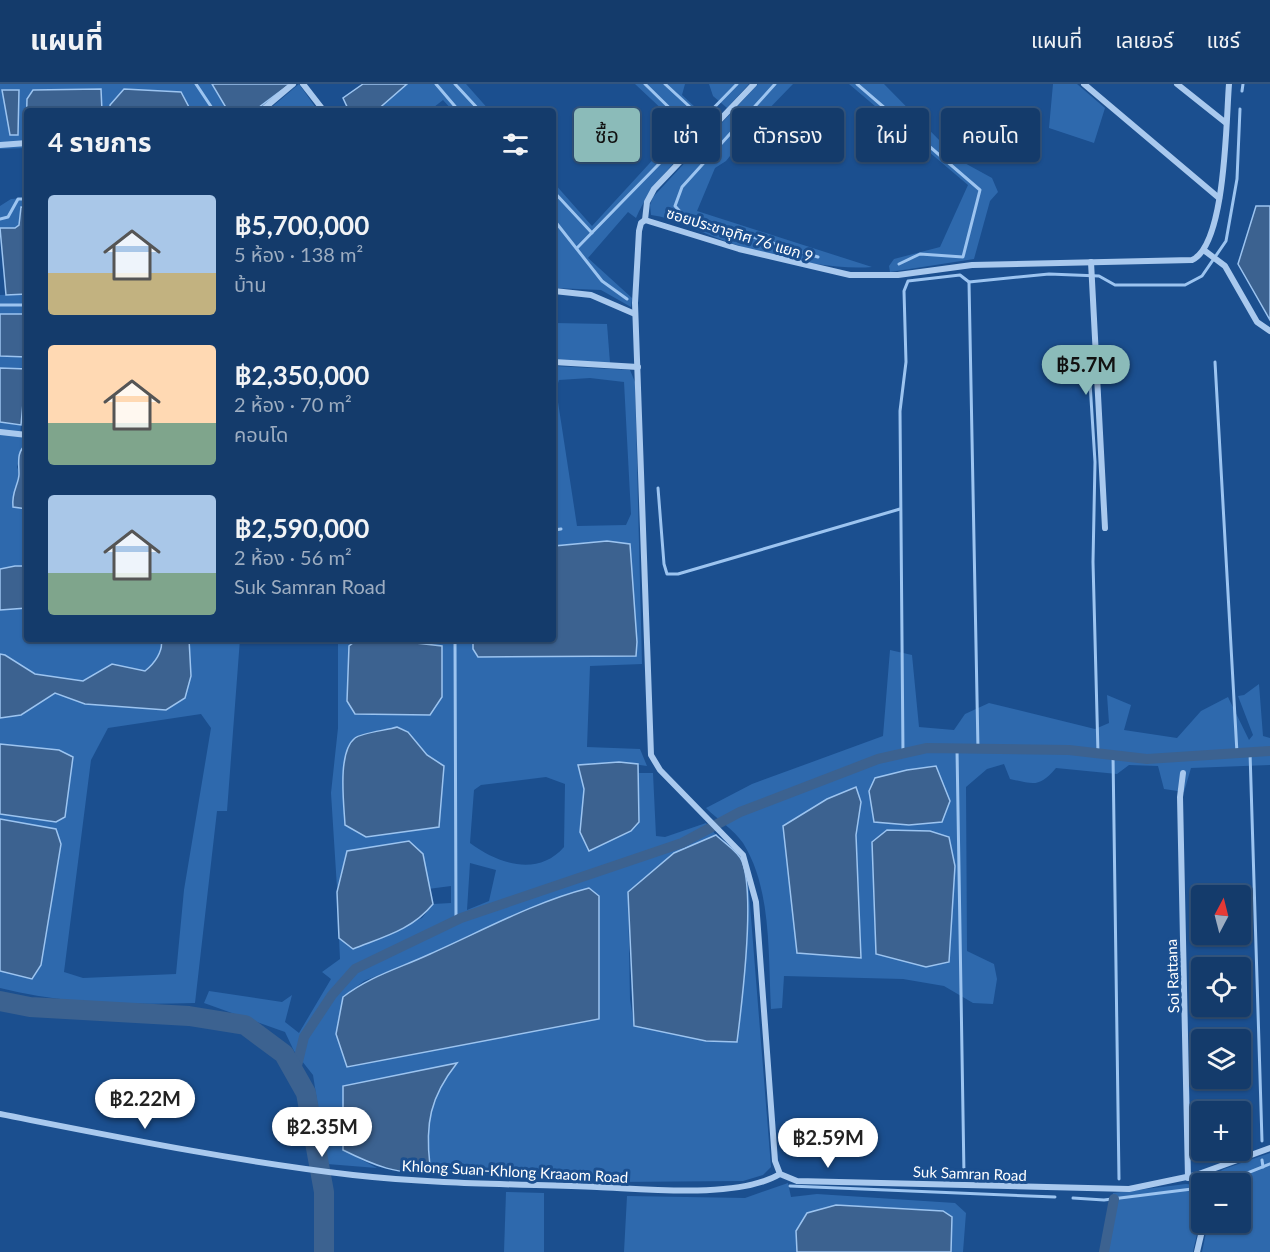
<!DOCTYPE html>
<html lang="th">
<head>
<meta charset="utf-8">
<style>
	body { margin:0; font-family:Lato,"Noto Sans Thai",sans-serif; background:#1d4271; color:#f1f3f6; height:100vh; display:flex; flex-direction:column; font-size:22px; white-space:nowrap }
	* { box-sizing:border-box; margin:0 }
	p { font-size:20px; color:#9dadc1 }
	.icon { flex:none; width:33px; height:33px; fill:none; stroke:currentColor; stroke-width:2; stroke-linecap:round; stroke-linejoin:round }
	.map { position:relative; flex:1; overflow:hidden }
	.drawer { position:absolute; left:24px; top:24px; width:532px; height:534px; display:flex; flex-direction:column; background:#143b6b; border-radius:6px; box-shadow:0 2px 4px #0004,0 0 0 2px #33557e }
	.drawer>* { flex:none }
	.top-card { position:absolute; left:574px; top:24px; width:570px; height:54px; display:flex; gap:12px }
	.needle { width:39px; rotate:7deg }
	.controls { position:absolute; left:1191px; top:801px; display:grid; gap:12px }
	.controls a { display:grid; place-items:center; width:60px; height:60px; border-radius:6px; background:#143b6b; box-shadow:0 2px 4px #0004,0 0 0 2px #33557e; font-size:30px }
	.price { position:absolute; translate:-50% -51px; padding:0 14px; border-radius:21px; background:#fff; color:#222; font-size:20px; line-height:39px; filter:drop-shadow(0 2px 3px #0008) }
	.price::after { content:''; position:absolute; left:50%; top:36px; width:18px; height:14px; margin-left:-9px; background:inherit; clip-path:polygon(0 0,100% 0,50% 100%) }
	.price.active { background:#8bbbb9; color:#111 }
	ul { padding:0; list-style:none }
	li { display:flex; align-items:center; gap:18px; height:150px; padding:0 24px }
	li span { display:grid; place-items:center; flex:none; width:168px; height:120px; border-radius:6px; color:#555 }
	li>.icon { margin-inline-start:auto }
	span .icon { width:72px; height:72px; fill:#fffc; stroke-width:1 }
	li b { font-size:26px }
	h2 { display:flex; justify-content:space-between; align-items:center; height:72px; padding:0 24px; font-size:26px }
	.pill { padding:0 21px; border-radius:6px; background:#143b6b; box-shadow:0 2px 4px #0004,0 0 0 2px #33557e; font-size:21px; line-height:54px }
	.pill.active { background:#8bbbb9; color:#111 }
	header { display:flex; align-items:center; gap:36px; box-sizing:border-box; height:84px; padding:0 30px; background:#143b6b; border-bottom:2px solid #33557e }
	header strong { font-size:28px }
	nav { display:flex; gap:33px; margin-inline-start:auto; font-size:21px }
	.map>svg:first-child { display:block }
	.green { fill:#2e69ad; fill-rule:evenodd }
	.water { fill:#3c6290; stroke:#9cc4f0; stroke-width:1.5 }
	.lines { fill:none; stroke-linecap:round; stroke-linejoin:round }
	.stream { stroke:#9cc4f0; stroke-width:3 }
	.canal { stroke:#3c6290; stroke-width:10 }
	.river { stroke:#3c6290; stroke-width:20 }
	.minor { stroke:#a9c9ee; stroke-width:6 }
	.labels { text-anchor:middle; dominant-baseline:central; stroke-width:6; stroke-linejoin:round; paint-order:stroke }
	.street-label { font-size:15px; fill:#fff; stroke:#1b4f8f }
</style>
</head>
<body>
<header>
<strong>แผนที่</strong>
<nav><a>แผนที่</a><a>เลเยอร์</a><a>แชร์</a></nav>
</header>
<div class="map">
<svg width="1270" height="1168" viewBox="0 0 1270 1168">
	<rect width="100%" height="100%" fill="#1b4f8f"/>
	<!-- green -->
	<g class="green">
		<path d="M0,0H212L228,27H191L181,8L110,21V27H102L101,5L27,15V64L0,65ZM2,6H19L17,51H10Z"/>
		<path d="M299,0L316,24L311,27H267Z"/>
		<path d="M407,0H466L490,27H453L443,16L429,27H376Z"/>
		<path d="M635,0H685L682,11L709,36C686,70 652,96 636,134L628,128L588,174L632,214L631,223L601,206L554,204V99L592,142L682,44Z"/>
		<path d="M709,0H749L727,24L713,12Z"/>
		<path d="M758,0H793L761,33L726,77L715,84L697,127L872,183C829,187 758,170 717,154C695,146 675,134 651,131L650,121L653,113Z"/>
		<path d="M849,0H884L945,62L950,71L992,94L998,108L990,117L974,175L890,188L889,182L894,175L940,163L968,101Z"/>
		<path d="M1053,0H1077L1105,24L1094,59L1049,44Z"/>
		<path d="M27,114V124L21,123L19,141L15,144H0V122L11,115Z"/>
		<path d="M27,210V230H0V211Z"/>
		<path d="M554,239L607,240L610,279L554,276Z"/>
		<path d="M0,272L27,273V285L0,284Z"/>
		<path d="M554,282L630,286L635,298L642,580L590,582L587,663L640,665L647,682L619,678L579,681L584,705L580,748L639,738V689H653L656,752L665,753L706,739L716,751L674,769L628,808L630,915L634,942L737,958L742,919L748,796L771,1083L763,1091L743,1097L612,1098L423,1087L430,1082C425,1041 429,1014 456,980L343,1066L377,1084L327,1080L313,991L294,967L285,948L204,919L209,907L282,918L292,911L285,938L299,949L331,895L322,888L340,875L339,854L353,865L422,834L433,820L451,819V802L428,805L427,801L347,767L337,804L331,709L338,644V555H473V565L636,571L607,457L554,462ZM590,294L624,298L631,430L626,441L577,442L556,305L559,296ZM408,648L427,671L444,682L357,652ZM546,693L565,700L564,763C538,793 498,780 470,759L474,706L481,701ZM470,779L496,786L489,817L467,826ZM426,872L347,982L336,950L343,913L364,897Z"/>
		<path d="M0,338L21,341L20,353L27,354V360L24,361L17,383L19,388L13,423L27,425V555H240L227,727H217L195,919C129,921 64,920 0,904ZM201,630L211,644L184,806L176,890L83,894L64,888L91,676L108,644Z"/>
		<path d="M890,566L912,571L919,643L954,646L965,630L989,619L1095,645L1109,639L1107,611L1131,621L1124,646L1177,654L1201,627L1228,613L1249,656L1253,651L1238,612L1244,611L1259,600L1263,652L1270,654V681L1191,684L1184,708L1164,705L1158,682L1129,681L1117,690L1056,684C1039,704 1034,700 1010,695L1004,680L987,685L966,703L967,867L994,880L997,895L993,920L973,919L944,902L903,895L784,892L782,924L771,925C768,871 772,805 743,759C734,746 717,735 706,724L752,700L883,652ZM856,703L861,718L856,751L861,874L797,869Z"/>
		<path d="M1270,1069V1168H1202L1208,1139L1240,1138V1100L1206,1099L1205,1096L1224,1085Z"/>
		<path d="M788,1099L791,1113L817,1110L955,1119L966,1129L963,1168H951L952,1133L796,1147L797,1168H624L627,1112L745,1114Z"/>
		<path d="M1186,1100L1195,1101C1205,1123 1198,1145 1193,1168H1100L1113,1109Z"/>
		<path d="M506,1108L544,1109V1168H504Z"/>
	</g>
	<!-- water -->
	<g class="water">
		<path d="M212,0H290L254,27H228Z"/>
		<path d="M363,0H407L376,27H349L343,14Z"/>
		<path d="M101,5L102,27H27L26,52L27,15L33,6Z"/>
		<path d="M124,5L181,8L191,27H110V21Z"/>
		<path d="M2,6H19L18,51H10Z"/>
		<path d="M1256,122H1270V236L1238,180Z"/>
		<path d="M21,123L27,124V210L6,211L0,144H15L19,141Z"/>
		<path d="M0,230H27V273L0,272Z"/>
		<path d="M0,284L27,285V319H23L21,341L0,338Z"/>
		<path d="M27,360V391L24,390L23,397L27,401V425L13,423C11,408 19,400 19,390C19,379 16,367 27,360Z"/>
		<path d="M607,457L630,460L637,558L636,572L478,573L473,565V555H554V462Z"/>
		<path d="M15,482H27V524L0,526V485Z"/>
		<path d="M161,555H189L191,592L185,614L166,626L85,620L55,609L21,631L0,634V570L5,571L35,590L83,597L112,580L145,587C154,580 164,567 161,555Z"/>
		<path d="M389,556L442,562V613L430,631L355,630L347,617L349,562L353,559Z"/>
		<path d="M397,643L408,648L427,671L444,682L439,743L366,753L345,741C344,720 337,668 355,654C361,649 388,646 397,643Z"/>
		<path d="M0,660L59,666L73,673L65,733L56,738L0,730Z"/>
		<path d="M619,678L638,680L639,738L631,747L589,767L580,748L584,705L578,681Z"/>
		<path d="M936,682L950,717L942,738L909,741L874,738L869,707L875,694L907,686Z"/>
		<path d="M856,703L861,718L856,751L861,874L797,869L783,742L827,715Z"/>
		<path d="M0,735L56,745L61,760L41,881L32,895L0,887Z"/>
		<path d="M887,746L930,747L949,753L955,782L949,878L926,883L876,870L872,758Z"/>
		<path d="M716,751C724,759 738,767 742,777C755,810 742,919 737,958L706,957L634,942L628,808L674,769Z"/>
		<path d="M409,757L423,770L433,820C412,846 383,853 353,865L339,854L337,808L347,767Z"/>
		<path d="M589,804L599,812V935L347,983L336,950L343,913C370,892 400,884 430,870C482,847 534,818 589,804Z"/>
		<path d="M457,979C430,1013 425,1040 430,1082C408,1098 365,1077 343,1066V1002Z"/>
		<path d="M836,1121L943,1127L952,1133L951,1168H797L796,1147L807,1129Z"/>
	</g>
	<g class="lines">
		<!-- stream -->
		<g class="stream">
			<path d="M196,0L214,27"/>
			<path d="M436,0L459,27"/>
			<path d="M455,0L480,27"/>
			<path d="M645,0L692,46"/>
			<path d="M665,0L703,35"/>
			<path d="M775,0L682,103L675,122L684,132L818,173"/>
			<path d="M857,0L980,106L963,173L920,170L899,180"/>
			<path d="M1242,7L1243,0"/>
			<path d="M554,108L592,149"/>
			<path d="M0,135L8,133L18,115H27"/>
			<path d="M554,136L602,197L627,215"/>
			<path d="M577,164L737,0"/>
			<path d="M969,198L978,665"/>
			<path d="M0,221H27"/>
			<path d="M1088,267L1095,378L1093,478L1098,669"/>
			<path d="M1215,278L1237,669"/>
			<path d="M658,404L664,480L667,490H678L900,425"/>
			<path d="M554,446L561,445"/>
			<path d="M455,555L456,836"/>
			<path d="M957,665L964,1091"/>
			<path d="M1250,668L1262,1057"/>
			<path d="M903,669L900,327L906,278L904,207L908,197L960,191L969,198L1049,190L1099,192L1115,201H1185L1202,192L1226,157L1237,95L1240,25"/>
			<path d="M1113,671L1119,1095"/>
			<path d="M1262,1076L1263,1083"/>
			<path d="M1220,1100L1270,1080"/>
			<path d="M790,1102L1055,1113"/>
			<path d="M1073,1114L1104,1116L1192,1105"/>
		</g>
		<!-- canal -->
		<g class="canal">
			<path d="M295,990L304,953L332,911L355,885L461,834L682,759L740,728L878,675L927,664L1069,666L1147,675L1270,667"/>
			<path d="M1104,1168L1114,1115"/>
		</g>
		<!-- river -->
		<path class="river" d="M0,917L30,923L189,932L245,941L284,970L306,1009L324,1108V1168"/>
		<!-- minor -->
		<g class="minor">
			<path d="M303,0L324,27"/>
			<path d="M1084,0L1219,114"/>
			<path d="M1177,0L1226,39"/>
			<path d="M261,27L293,0"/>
			<path d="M0,61L27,59"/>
			<path d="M645,136L647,118L654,105L754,0"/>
			<path d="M1205,167L1225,182L1257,238L1270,247"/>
			<path d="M1091,178L1105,444"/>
			<path d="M554,207L591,211L635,230"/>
			<path d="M554,278L638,283"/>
			<path d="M0,348L27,351"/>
			<path d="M1183,689L1180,713L1188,1094"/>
			<path d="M0,1030C117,1053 234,1077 353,1091C433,1100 516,1100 597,1103C646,1105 738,1115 780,1090"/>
			<path d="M1196,1091L1270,1064"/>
			<path d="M1202,1104L1196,1091L1129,1105L797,1097L780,1090L775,1077L756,818L743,771L660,686L651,671L635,219L639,147L641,139L645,136L739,165L850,191H898L972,181L1192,176C1226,161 1226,36 1229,0"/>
			<path d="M1197,1168L1204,1138"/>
		</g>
	</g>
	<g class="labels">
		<!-- street labels -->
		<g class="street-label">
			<text transform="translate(740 150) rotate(17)">ซอยประชาอุทิศ 76 แยก 9</text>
			<text transform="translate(1172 892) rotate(-92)">Soi Rattana</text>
			<text transform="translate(515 1087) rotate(3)">Khlong Suan-Khlong Kraaom Road</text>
			<text transform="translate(970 1089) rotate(2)">Suk Samran Road</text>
		</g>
	</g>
</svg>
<div class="controls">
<a><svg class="needle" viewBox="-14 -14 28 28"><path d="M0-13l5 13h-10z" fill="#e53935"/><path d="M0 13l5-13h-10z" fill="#9dadc1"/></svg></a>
<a><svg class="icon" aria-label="locate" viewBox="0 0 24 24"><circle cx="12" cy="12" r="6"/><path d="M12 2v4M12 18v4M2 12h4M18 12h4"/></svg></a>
<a><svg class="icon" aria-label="layers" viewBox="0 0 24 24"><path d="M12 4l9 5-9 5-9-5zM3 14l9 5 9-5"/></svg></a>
<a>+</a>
<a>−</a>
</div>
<b class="price active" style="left:1086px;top:312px">฿5.7M</b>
<b class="price" style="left:145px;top:1046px">฿2.22M</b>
<b class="price" style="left:322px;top:1074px">฿2.35M</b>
<b class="price" style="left:828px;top:1085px">฿2.59M</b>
<div class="top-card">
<a class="pill active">ซื้อ</a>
<a class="pill">เช่า</a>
<a class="pill">ตัวกรอง</a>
<a class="pill">ใหม่</a>
<a class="pill">คอนโด</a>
</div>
<section class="drawer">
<h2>4 รายการ<svg class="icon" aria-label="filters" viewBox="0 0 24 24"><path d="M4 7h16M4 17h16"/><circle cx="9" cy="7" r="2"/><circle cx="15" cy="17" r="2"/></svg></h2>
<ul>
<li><span style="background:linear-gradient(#a9c7e8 65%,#c2b280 0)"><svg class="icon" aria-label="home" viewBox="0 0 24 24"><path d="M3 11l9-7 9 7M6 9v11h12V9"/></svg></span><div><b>฿5,700,000</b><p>5 ห้อง · 138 m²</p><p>บ้าน</p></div></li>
<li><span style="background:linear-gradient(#ffd9b3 65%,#7fa58c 0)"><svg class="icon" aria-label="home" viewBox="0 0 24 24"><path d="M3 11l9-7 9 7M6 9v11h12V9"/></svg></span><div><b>฿2,350,000</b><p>2 ห้อง · 70 m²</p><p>คอนโด</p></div></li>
<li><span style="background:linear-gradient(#a9c7e8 65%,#7fa58c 0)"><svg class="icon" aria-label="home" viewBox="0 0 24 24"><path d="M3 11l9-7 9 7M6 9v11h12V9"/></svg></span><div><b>฿2,590,000</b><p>2 ห้อง · 56 m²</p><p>Suk Samran Road</p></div></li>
</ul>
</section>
</div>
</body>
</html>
